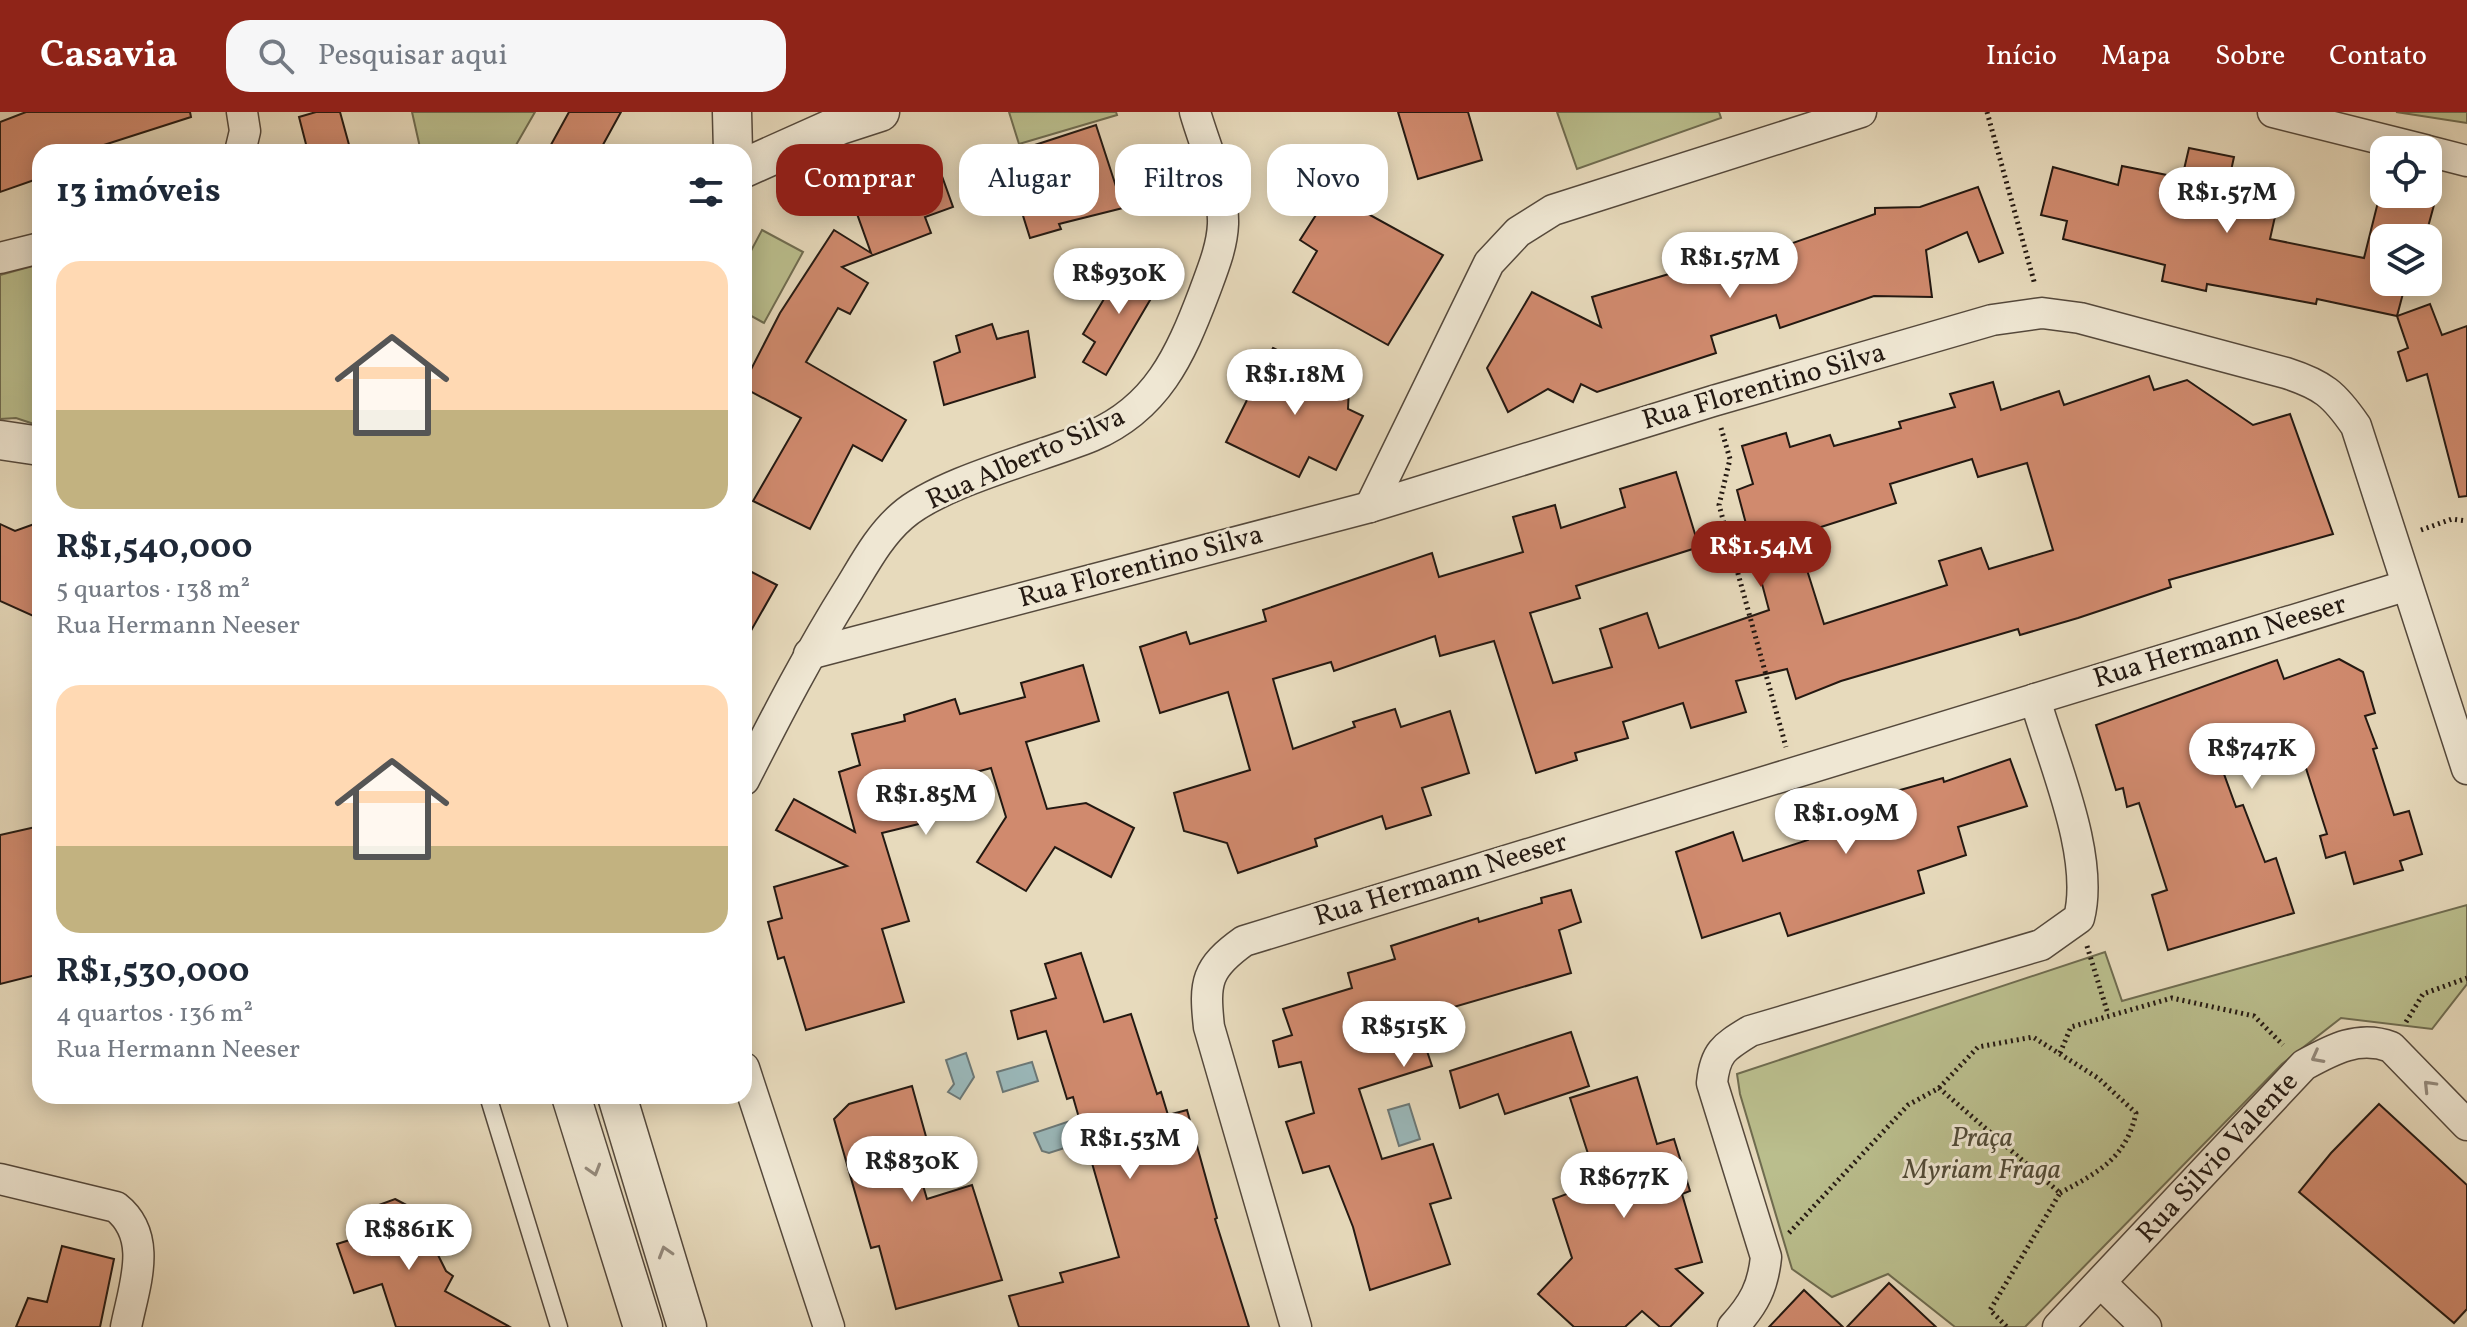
<!DOCTYPE html>
<html lang="pt">
<head>
<meta charset="utf-8">
<style>
	body { margin:0; font-family:Vollkorn,serif; background:#f6f6f7; color:#1f2937; height:100vh; display:flex; flex-direction:column; font-size:30px; white-space:nowrap }
	* { box-sizing:border-box; margin:0 }
	p { font-size:26px; color:#747a83 }
	.icon { flex:none; width:44px; height:44px; fill:none; stroke:currentColor; stroke-width:2; stroke-linecap:round; stroke-linejoin:round }
	.map { position:relative; flex:1; overflow:hidden }
	.side { position:absolute; left:32px; top:32px; width:720px; height:960px; display:flex; flex-direction:column; background:#fff; border-radius:24px; box-shadow:0 4px 20px #0003 }
	.side>* { flex:none }
	.top-card { position:absolute; left:776px; top:32px; width:760px; height:72px; display:flex; gap:16px }
	.tools { position:absolute; left:2370px; top:24px; display:grid; gap:16px }
	.tools a { display:grid; place-items:center; width:72px; height:72px; border-radius:16px; background:#fff; box-shadow:0 4px 20px #0003; font-size:40px }
	.price { position:absolute; translate:-50% -68px; padding:0 18px; border-radius:28px; background:#fff; color:#222; font-size:26px; line-height:52px; filter:drop-shadow(0 2px 4px #0008) }
	.price::after { content:''; position:absolute; left:50%; top:48px; width:24px; height:18px; margin-left:-12px; background:inherit; clip-path:polygon(0 0,100% 0,50% 100%) }
	.price.on { background:#8f2418; color:#fff }
	ul { padding:0; list-style:none }
	li { display:grid; align-content:center; gap:16px; height:424px; padding:0 24px }
	li span { display:grid; place-items:center; height:248px; border-radius:24px; color:#555 }
	li>.icon { margin-inline-start:auto }
	span .icon { width:144px; height:144px; fill:#fffc; stroke-width:1 }
	li b { font-size:34px }
	h2 { display:flex; justify-content:space-between; align-items:center; height:96px; padding:0 24px; font-size:34px }
	.pill { padding:0 28px; border-radius:24px; background:#fff; box-shadow:0 4px 20px #0003; font-size:28px; line-height:72px }
	.pill.on { background:#8f2418; color:#fff }
	header { display:flex; align-items:center; gap:48px; box-sizing:border-box; height:112px; padding:0 40px; background:#8f2418; color:#fff }
	header strong { font-size:38px }
	nav { display:flex; gap:44px; margin-inline-start:auto; font-size:28px }
	.search { width:560px; height:72px; background:#f6f6f7; display:flex; align-items:center; gap:20px; box-sizing:border-box; padding:0 28px; border-radius:24px; color:#747a83; font-size:30px }
	.map>svg:first-child { display:block }
	.green { fill:#babe8d; stroke:#6f6c50; stroke-width:2 }
	.water { fill:#9ab8ba; stroke:#6b7877; stroke-width:2 }
	.building { fill:#d08a6e; stroke:#241912; stroke-width:2; fill-rule:evenodd }
	.lines { fill:none; stroke-linecap:round; stroke-linejoin:round }
	.service-casing { stroke:#55493c; stroke-width:19 }
	.minor-casing { stroke:#55493c; stroke-width:33 }
	.tertiary-casing { stroke:#55493c; stroke-width:41 }
	.path { stroke:#241912; stroke-width:5; stroke-dasharray:2 4; stroke-linecap:butt }
	.service { stroke:#efe7d3; stroke-width:16 }
	.minor { stroke:#efe7d3; stroke-width:30 }
	.tertiary { stroke:#efe7d3; stroke-width:38 }
	.oneway { stroke:#948a7c }
	.labels { text-anchor:middle; dominant-baseline:central; stroke-width:6; stroke-linejoin:round; paint-order:stroke }
	.street-label { font-size:28px; fill:#241912; stroke:#efe7d3 }
	.park-label { font-size:28px; font-style:italic; fill:#514b37; stroke:#efe7d3 }
</style>
</head>
<body>
<header>
<strong>Casavia</strong>
<div class="search"><svg class="icon" aria-label="search" viewBox="0 0 24 24"><circle cx="10" cy="10" r="6"/><path d="M15 15l6 6"/></svg>Pesquisar aqui</div>
<nav><a>Início</a><a>Mapa</a><a>Sobre</a><a>Contato</a></nav>
</header>
<div class="map">
<svg width="2467" height="1215" viewBox="0 0 2467 1215">
	<rect width="100%" height="100%" fill="#e7dabc"/>
	<filter id="stains"><feTurbulence type="fractalNoise" baseFrequency=".0025" numOctaves="4"/><feColorMatrix values="0 0 0 0 .2 0 0 0 0 .09 0 0 0 0 .02 0 0 0 .5 -.17"/></filter>
	<radialGradient id="worn" r=".72"><stop offset=".6" stop-color="#630" stop-opacity="0"/><stop offset="1" stop-color="#630" stop-opacity=".3"/></radialGradient>
	<!-- green -->
	<g class="green">
		<path d="M412,0H535L512,40H421Z"/>
		<path d="M1009,0H1116L1117,3L1019,32Z"/>
		<path d="M1557,0H1719L1721,6L1577,57Z"/>
		<path d="M2396,0H2467V11Z"/>
		<path d="M762,118L803,140L764,211L744,200V152Z"/>
		<path d="M40,152V314L16,306L0,307V163Z"/>
		<path d="M2467,793V872L2432,917L2341,906L2282,952L2025,1215H1955L1888,1162L1832,1185L1792,1157L1740,982L1737,962L2105,840L2122,889Z"/>
	</g>
	<!-- water -->
	<g class="water">
		<path d="M966,941L974,965L960,987L948,980L954,972L946,948Z"/>
		<path d="M1032,950L1038,969L1003,980L997,960Z"/>
		<path d="M1409,992L1420,1027L1399,1034L1388,998Z"/>
		<path d="M1070,1009L1077,1032L1049,1041L1042,1039L1034,1021Z"/>
	</g>
	<!-- building -->
	<g class="building">
		<path d="M26,0H190L191,5L82,40H40V66L0,80V10Z"/>
		<path d="M316,0H340L351,40H308L299,5Z"/>
		<path d="M569,0H621L599,40H547Z"/>
		<path d="M1398,0H1468L1482,48L1418,67Z"/>
		<path d="M1096,13L1123,96L1059,112L1061,117L1030,126L1004,43Z"/>
		<path d="M2189,36L2234,45L2225,86L2276,100L2270,127L2364,146L2380,82H2437L2425,126L2384,117V170H2406L2397,204L2317,187L2316,192L2207,172L2206,179L2162,169L2165,153L2063,127L2067,109L2041,103L2053,55L2118,73L2122,54L2182,66Z"/>
		<path d="M938,53L953,95L925,105L931,121L842,155L868,171L850,202L838,196L806,250L906,308L882,349L853,333L810,417L753,389L801,306L744,276V271L780,201L834,118L871,141L851,85Z"/>
		<path d="M1978,75L2003,141L1979,150L1967,120L1926,138L1932,185L1874,184L1780,216L1776,203L1711,224L1716,241L1597,280L1581,272L1573,290L1548,277L1508,300L1487,256L1532,180L1601,215L1592,185L1689,156L1692,164L1756,144L1875,102V96L1920,95Z"/>
		<path d="M1330,81L1443,143L1388,233L1293,180L1317,139L1300,128Z"/>
		<path d="M1144,154L1163,166L1106,263L1083,250L1095,230L1083,222L1122,157L1135,164Z"/>
		<path d="M2430,192L2442,223L2467,214V384L2459,385L2427,262L2407,269L2398,240L2408,236L2397,204Z"/>
		<path d="M992,212L997,227L1028,219L1035,265L944,293L934,250L960,240L956,224Z"/>
		<path d="M1273,236L1349,274L1348,297L1363,304L1336,358L1309,345L1299,365L1226,330Z"/>
		<path d="M2149,264L2154,278L2187,268L2253,313L2290,302L2333,422L2169,468L2171,475L2078,506L2020,523L2018,517L1841,569L1796,587L1787,557L1736,569L1746,600L1691,616L1683,591L1623,610L1628,626L1575,641L1577,648L1536,661L1494,529L1440,544L1435,524L1334,559L1331,550L1273,567L1293,637L1355,615L1353,610L1395,597L1401,615L1450,599L1469,661L1422,676L1431,703L1386,717L1382,704L1315,727L1317,734L1238,761L1227,731L1184,719L1174,681L1250,658L1228,580L1160,601L1140,535L1186,520L1190,532L1266,509L1263,498L1432,441L1439,465L1523,440L1513,405L1555,393L1561,416L1625,395L1620,377L1676,360L1699,435L1576,474L1580,486L1530,501L1553,571L1612,555L1600,517L1647,501L1659,536L1769,498L1737,378L1753,372L1742,334L1786,321L1790,335L1830,323L1834,334L1901,316L1899,310L1955,295L1950,282L1993,270L2001,298L2059,279L2064,293ZM1972,347L1978,365L2027,351L2053,438L1989,457L1981,436L1939,449L1947,473L1824,512L1796,423L1896,391L1890,372Z"/>
		<path d="M40,410V507L0,489V412L15,419Z"/>
		<path d="M744,456L777,473L744,531Z"/>
		<path d="M2339,547L2363,560L2375,601L2365,604L2377,636L2373,637L2394,703L2409,699L2422,742L2400,749L2403,758L2354,772L2345,740L2326,746L2320,724L2327,722L2296,625L2220,651L2236,695L2243,693L2265,750L2276,746L2294,801L2168,838L2152,783L2167,778L2139,691L2127,695L2123,676L2116,678L2096,613L2277,548L2284,567Z"/>
		<path d="M1083,553L1099,609L1026,630L1047,697L1086,691L1134,716L1111,765L1055,735L1026,779L977,750L1006,705L991,656L914,677L923,711L882,721L909,809L882,817L904,890L806,918L784,845L778,847L768,810L782,806L774,775L847,754L776,718L794,687L855,720L839,660L860,653L852,622L905,609L904,603L955,587L960,602L1025,585L1021,571Z"/>
		<path d="M2010,647L2027,694L1958,715L1966,743L1918,759L1924,781L1788,824L1780,801L1702,826L1676,740L1733,720L1743,749L1808,728L1801,711L1893,680L1943,666L1944,670Z"/>
		<path d="M40,714V862L0,872V723Z"/>
		<path d="M1571,778L1581,810L1559,818L1571,861L1416,906L1432,954L1359,977L1382,1047L1433,1032L1451,1086L1430,1092L1450,1152L1370,1178L1353,1115L1329,1054L1303,1061L1286,1010L1314,1001L1301,950L1279,955L1273,929L1292,923L1283,897L1352,876L1348,861L1395,847L1391,834L1478,806L1479,810L1542,791L1541,786Z"/>
		<path d="M1081,841L1104,910L1131,902L1157,982L1161,980L1168,1003L1187,998L1217,1106L1215,1107L1249,1215H1019L1009,1184L1063,1170L1060,1161L1119,1145L1073,985L1067,987L1046,919L1018,927L1011,899L1056,886L1045,852Z"/>
		<path d="M1571,920L1589,974L1505,1002L1498,982L1460,996L1450,959Z"/>
		<path d="M1637,965L1657,1032L1674,1027L1690,1079L1682,1082L1702,1150L1676,1157L1703,1181L1670,1215H1660L1642,1199L1625,1215H1574L1538,1182L1572,1146L1553,1087L1586,1075L1580,1054L1591,1051L1570,986Z"/>
		<path d="M912,974L930,1039L914,1043L927,1087L972,1073L1002,1168L896,1197L879,1134L871,1136L834,1007L849,992Z"/>
		<path d="M2379,992L2467,1073V1197L2454,1211L2299,1080L2331,1041Z"/>
		<path d="M395,1087L433,1107L427,1121L446,1159L453,1164L445,1179L510,1215H396L382,1172L354,1181L337,1132L382,1118L379,1093Z"/>
		<path d="M62,1134L114,1147L100,1215H16L28,1186L47,1190Z"/>
		<path d="M1889,1171L1936,1215H1847Z"/>
		<path d="M1804,1178L1843,1215H1769Z"/>
	</g>
	<g class="lines">
		<defs>
			<path id="service" d="M488,984L559,1215"/>
			<g id="minor">
				<path d="M2273,0L2425,38"/>
				<path d="M2428,39L2467,49"/>
				<path d="M240,40L245,19L242,0"/>
				<path d="M0,146L40,136"/>
				<path d="M1370,395L1489,151L1518,120L1553,98L1861,0"/>
				<path d="M809,542L1370,395L1713,289L1992,208L2042,201L2080,206L2286,261C2323,273 2334,282 2356,314L2467,657"/>
				<path d="M744,668C777,603 810,539 849,477C865,451 879,424 902,404C940,370 1041,345 1092,324C1157,296 1180,244 1204,181C1212,159 1222,136 1223,112C1224,75 1205,35 1195,0"/>
				<path d="M744,956L829,1215"/>
				<path d="M0,1067L116,1095C154,1125 134,1174 126,1215"/>
				<path d="M2101,1171L2146,1215"/>
				<path d="M1296,1215L1209,915C1204,870 1206,856 1244,829L2405,474"/>
				<path d="M1733,1215C1754,1192 1763,1175 1766,1145L1712,971C1715,940 1724,935 1750,919L2041,833L2079,806C2095,744 2053,650 2035,587"/>
				<path d="M2058,1215L2304,953C2333,937 2359,923 2391,935L2467,1013"/>
			</g>
			<g id="tertiary">
				<path d="M732,0L733,40"/>
				<path d="M744,56L840,13L880,0"/>
				<path d="M0,328L40,334"/>
				<path d="M571,984L643,1215"/>
				<path d="M617,984L687,1215"/>
			</g>
		</defs>
		<!-- service casing -->
		<use href="#service" class="service-casing"/>
		<!-- minor casing -->
		<use href="#minor" class="minor-casing"/>
		<!-- tertiary casing -->
		<use href="#tertiary" class="tertiary-casing"/>
		<!-- path -->
		<g class="path">
			<path d="M1987,0L2035,173"/>
			<path d="M744,234L749,237"/>
			<path d="M1721,316L1730,347L1719,393L1786,635"/>
			<path d="M2421,418L2452,407L2467,409"/>
			<path d="M2087,834L2108,902"/>
			<path d="M2406,910L2423,882L2467,866"/>
			<path d="M2060,941L2071,915L2172,886L2254,904L2283,933"/>
			<path d="M1939,976L1978,935L2033,925L2098,966L2136,1001C2126,1047 2098,1060 2060,1081"/>
			<path d="M1789,1121L1908,993L1939,976L2060,1081L1990,1198L2007,1215"/>
		</g>
		<!-- service -->
		<use href="#service" class="service"/>
		<!-- minor -->
		<use href="#minor" class="minor"/>
		<!-- tertiary -->
		<use href="#tertiary" class="tertiary"/>
	</g>
	<!-- one-way arrows -->
	<defs><path id="oneway-chevron" d="M-2-3.5L2.5 0L-2 3.5" fill="none" stroke-width="1.6" stroke-linecap="round" stroke-linejoin="round" transform="scale(2)"/></defs>
	<g class="oneway">
		<use href="#oneway-chevron" transform="translate(2317 945) rotate(152)"/>
		<use href="#oneway-chevron" transform="translate(2429 974) rotate(-134)"/>
		<use href="#oneway-chevron" transform="translate(594 1058) rotate(73)"/>
		<use href="#oneway-chevron" transform="translate(665 1140) rotate(-107)"/>
	</g>
	<g class="labels">
		<!-- street labels -->
		<g class="street-label">
			<text transform="translate(1764 275) rotate(-16)">Rua Florentino Silva</text>
			<text transform="translate(1026 347) rotate(-24)">Rua Alberto Silva</text>
			<text transform="translate(1141 455) rotate(-15)">Rua Florentino Silva</text>
			<text transform="translate(2220 530) rotate(-17)">Rua Hermann Neeser</text>
			<text transform="translate(1441 768) rotate(-17)">Rua Hermann Neeser</text>
			<text transform="translate(2218 1046) rotate(-47)">Rua Silvio Valente</text>
		</g>
		<!-- park labels -->
		<g class="park-label">
			<text x="1982" y="1026">Praça<tspan x="1982" dy="32">Myriam Fraga</tspan></text>
		</g>
	</g>
	<rect width="100%" height="100%" filter="url(#stains)"/>
	<rect width="100%" height="100%" fill="url(#worn)"/>
</svg>
<div class="tools">
<a><svg class="icon" aria-label="locate" viewBox="0 0 24 24"><circle cx="12" cy="12" r="6"/><path d="M12 2v4M12 18v4M2 12h4M18 12h4"/></svg></a>
<a><svg class="icon" aria-label="layers" viewBox="0 0 24 24"><path d="M12 4l9 5-9 5-9-5zM3 14l9 5 9-5"/></svg></a>
</div>
<b class="price" style="left:2227px;top:123px">R$1.57M</b>
<b class="price" style="left:1730px;top:188px">R$1.57M</b>
<b class="price" style="left:1119px;top:204px">R$930K</b>
<b class="price" style="left:1295px;top:305px">R$1.18M</b>
<b class="price on" style="left:1761px;top:477px">R$1.54M</b>
<b class="price" style="left:2252px;top:679px">R$747K</b>
<b class="price" style="left:926px;top:725px">R$1.85M</b>
<b class="price" style="left:1846px;top:744px">R$1.09M</b>
<b class="price" style="left:1404px;top:957px">R$515K</b>
<b class="price" style="left:1130px;top:1069px">R$1.53M</b>
<b class="price" style="left:912px;top:1092px">R$830K</b>
<b class="price" style="left:1624px;top:1108px">R$677K</b>
<b class="price" style="left:409px;top:1160px">R$861K</b>
<div class="top-card">
<a class="pill on">Comprar</a>
<a class="pill">Alugar</a>
<a class="pill">Filtros</a>
<a class="pill">Novo</a>
</div>
<section class="side">
<h2>13 imóveis<svg class="icon" aria-label="filters" viewBox="0 0 24 24"><path d="M4 7h16M4 17h16"/><circle cx="9" cy="7" r="2"/><circle cx="15" cy="17" r="2"/></svg></h2>
<ul>
<li><span style="background:linear-gradient(#ffd9b3 60%,#c2b280 0)"><svg class="icon" aria-label="home" viewBox="0 0 24 24"><path d="M3 11l9-7 9 7M6 9v11h12V9"/></svg></span><div><b>R$1,540,000</b><p>5 quartos · 138 m²</p><p>Rua Hermann Neeser</p></div></li>
<li><span style="background:linear-gradient(#ffd9b3 65%,#c2b280 0)"><svg class="icon" aria-label="home" viewBox="0 0 24 24"><path d="M3 11l9-7 9 7M6 9v11h12V9"/></svg></span><div><b>R$1,530,000</b><p>4 quartos · 136 m²</p><p>Rua Hermann Neeser</p></div></li>
</ul>
</section>
</div>
</body>
</html>
